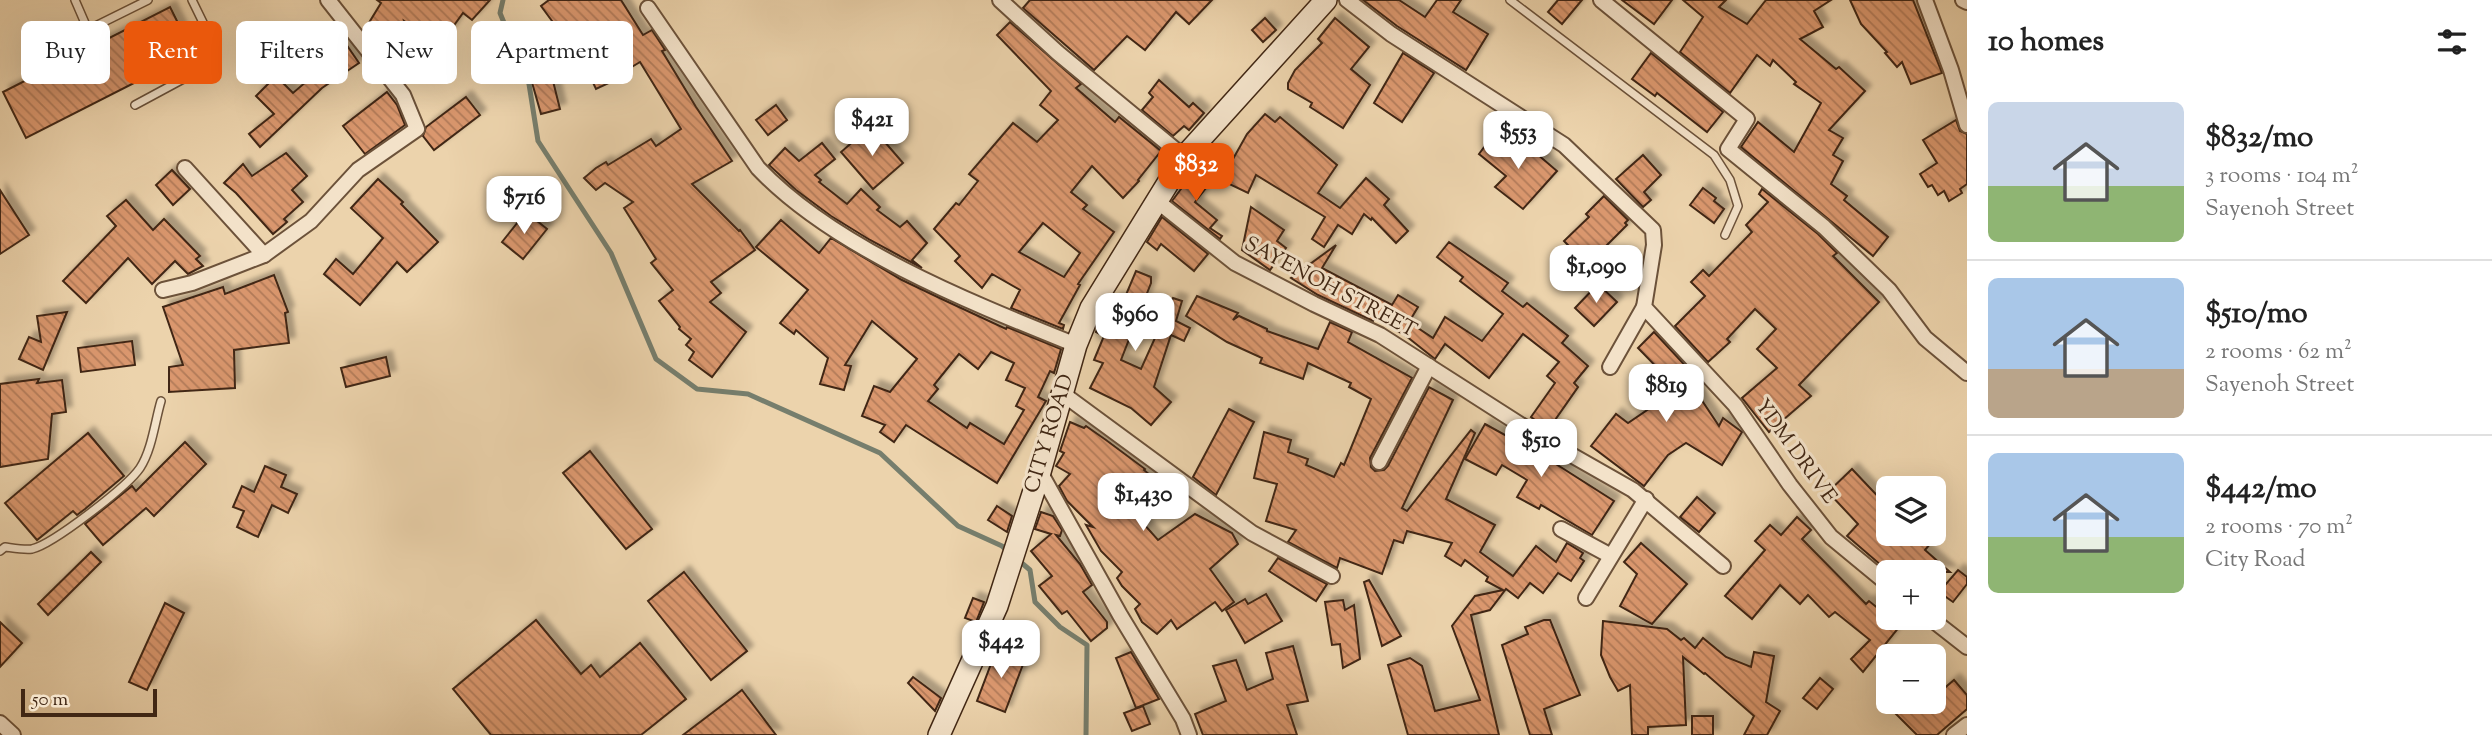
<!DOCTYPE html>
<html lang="en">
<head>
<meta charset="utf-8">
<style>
	body { margin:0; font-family:"Sorts Mill Goudy",serif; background:#f6f6f6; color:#222; height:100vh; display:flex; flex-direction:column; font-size:26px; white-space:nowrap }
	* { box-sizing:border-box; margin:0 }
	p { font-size:23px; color:#767676 }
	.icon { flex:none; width:38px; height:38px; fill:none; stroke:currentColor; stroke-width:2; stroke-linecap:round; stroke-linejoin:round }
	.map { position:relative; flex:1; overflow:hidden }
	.side { display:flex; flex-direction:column; background:#fff; width:525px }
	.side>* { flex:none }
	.banner { position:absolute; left:21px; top:21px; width:665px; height:63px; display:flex; gap:14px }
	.tools { position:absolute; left:1876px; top:476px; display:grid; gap:14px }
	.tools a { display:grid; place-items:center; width:70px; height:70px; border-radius:10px; background:#fff; box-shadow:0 7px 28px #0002; font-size:35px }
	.scale { position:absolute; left:21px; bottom:18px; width:136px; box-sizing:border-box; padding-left:7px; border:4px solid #412714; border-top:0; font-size:19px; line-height:24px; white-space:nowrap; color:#412714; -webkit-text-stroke:5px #f3e2c9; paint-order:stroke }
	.price { position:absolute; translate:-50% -60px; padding:0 16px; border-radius:14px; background:#fff; color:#222; font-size:23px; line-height:46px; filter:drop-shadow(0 2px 4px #0008) }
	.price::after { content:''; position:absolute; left:50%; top:42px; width:21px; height:16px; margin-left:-10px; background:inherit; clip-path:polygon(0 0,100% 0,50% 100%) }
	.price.current { background:#ea580c; color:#fff }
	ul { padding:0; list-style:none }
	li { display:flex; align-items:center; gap:21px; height:175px; padding:0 21px }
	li+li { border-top:2px solid #e0e0e0 }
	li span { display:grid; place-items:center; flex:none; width:196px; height:140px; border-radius:10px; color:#555 }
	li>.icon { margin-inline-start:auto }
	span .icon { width:84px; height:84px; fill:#fffc; stroke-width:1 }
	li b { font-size:30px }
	h2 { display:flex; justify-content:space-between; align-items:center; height:84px; padding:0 21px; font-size:30px }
	.chip { padding:0 24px; border-radius:10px; background:#fff; box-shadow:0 7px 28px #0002; font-size:24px; line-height:63px }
	.chip.current { background:#ea580c; color:#fff }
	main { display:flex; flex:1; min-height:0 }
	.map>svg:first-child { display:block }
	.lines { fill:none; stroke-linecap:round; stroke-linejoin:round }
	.stream { stroke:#767e6d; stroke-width:5 }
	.building { fill:url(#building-back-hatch); stroke:#412714; stroke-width:2; fill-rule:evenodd; filter:url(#shadow) }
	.service-casing { stroke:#6c523a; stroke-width:10 }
	.minor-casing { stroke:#6c523a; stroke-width:18 }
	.secondary-casing { stroke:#412714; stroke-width:24 }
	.service { stroke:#f3e2c9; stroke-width:7 }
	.minor { stroke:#f3e2c9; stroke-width:14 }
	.secondary { stroke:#f3e2c9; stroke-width:21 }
	.labels { text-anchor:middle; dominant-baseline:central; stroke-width:6; stroke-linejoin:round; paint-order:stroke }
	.street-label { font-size:21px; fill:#412714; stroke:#f3e2c9 }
</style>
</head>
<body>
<main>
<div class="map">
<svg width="1967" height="735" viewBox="0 0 1967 735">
	<defs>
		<pattern id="building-back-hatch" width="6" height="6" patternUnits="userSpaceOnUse" patternTransform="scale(1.75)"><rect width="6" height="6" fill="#da976e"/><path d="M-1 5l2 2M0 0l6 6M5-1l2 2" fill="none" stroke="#b27b59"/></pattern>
		<filter id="shadow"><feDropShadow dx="6" dy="-6" stdDeviation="2" flood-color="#0004"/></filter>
	</defs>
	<rect width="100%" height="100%" fill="#ecd3ac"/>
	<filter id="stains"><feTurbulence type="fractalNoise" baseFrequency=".00286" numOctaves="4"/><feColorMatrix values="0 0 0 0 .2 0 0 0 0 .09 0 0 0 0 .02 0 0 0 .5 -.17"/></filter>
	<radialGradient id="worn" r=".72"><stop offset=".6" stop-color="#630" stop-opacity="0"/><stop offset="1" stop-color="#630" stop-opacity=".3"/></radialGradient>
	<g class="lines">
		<!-- stream -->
		<g class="stream">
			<path d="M503,0L500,13L529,84L538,141L611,253L656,359L697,389L748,394L880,453L958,526L1002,546L1010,553"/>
			<path d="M1017,559L1030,570L1035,602L1060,627L1087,645L1086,735"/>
		</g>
	</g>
	<!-- building -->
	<g class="building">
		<path d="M377,0H490L472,20L463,13L439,46L404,21L412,53L367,26L381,3Z"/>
		<path d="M549,0H621L643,35L652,30L665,50L662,51L696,107L732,161L692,184L739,231L740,230L755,250L711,282L721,293L710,302L746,332L712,377L689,360L694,352L686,345L691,339L679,329L680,327L659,301L673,290L651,263L656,259L624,208L633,202L605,183L596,190L584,178L596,168L606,162L608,165L651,139L656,146L681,129L640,62L612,79L613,81L596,89L580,55L572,61L560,44L566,40L541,6Z"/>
		<path d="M1030,0H1212L1189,24L1176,12L1145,50L1127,36L1094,70L1023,8Z"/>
		<path d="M1363,0H1399L1425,17L1437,0H1461L1453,12L1488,34L1466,70L1397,26Z"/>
		<path d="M1558,0H1582L1562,24L1548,12Z"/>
		<path d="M1622,0H1672L1654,24Z"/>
		<path d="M1683,0H1726L1719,7L1747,24L1766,0H1831L1814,11L1823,27L1800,39L1836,69L1839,67L1865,91L1829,130L1843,138L1833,155L1843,161L1831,184L1847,196L1844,200L1888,237L1873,256L1741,147L1758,122L1794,152L1821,103L1794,84L1796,82L1773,60L1770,66L1757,55L1730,93L1680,52L1703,17Z"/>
		<path d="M1850,0H1913L1942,73L1911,84L1902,62L1897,67L1885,53L1887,52L1861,24Z"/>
		<path d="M170,7L193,53L26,138L3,92Z"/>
		<path d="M1265,18L1276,30L1263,42L1252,30Z"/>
		<path d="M1335,18L1369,47L1351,69L1370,85L1343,128L1310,107L1312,103L1288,89V83L1295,70L1322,43L1318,39Z"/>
		<path d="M1010,22L1081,84L1076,88L1115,122L1119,117L1161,151L1138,180L1139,181L1123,198L1092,166L1071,192L1087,205L1083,209L1114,232L1078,284L1080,285L1059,323L1064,325L1063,329L1011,308L1020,290L992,274L982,288L955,261L960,256L934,229L956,203L959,205L978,181L969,174L1013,123L1037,142L1058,120L1040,105L1051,91L997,35ZM1043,223L1080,253L1064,277L1019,252Z"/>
		<path d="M346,44L359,63L322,88L260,147L249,134L274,114L256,96L276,76L293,93L321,69L317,63Z"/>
		<path d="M1403,53L1434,73L1402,122L1374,103Z"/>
		<path d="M1651,53L1723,112L1707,132L1657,93L1655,96L1632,79Z"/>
		<path d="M551,73L560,109L541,114L531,79Z"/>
		<path d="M1159,80L1189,107L1193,103L1204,113L1189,130L1184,126L1173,136L1142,110L1153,97L1149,93Z"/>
		<path d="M387,92L397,105L405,125L365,154L343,126Z"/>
		<path d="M466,97L480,115L434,150L423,136L426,127Z"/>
		<path d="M776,105L787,120L768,135L756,120Z"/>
		<path d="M1265,114L1275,122L1280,117L1337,165L1318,193L1340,208L1366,178L1389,199L1384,205L1408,231L1396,243L1372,218L1371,220L1364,214L1352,234L1338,225L1324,247L1312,239L1325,217L1256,175L1248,193L1221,180L1231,159H1233L1247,134Z"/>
		<path d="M1956,120L1960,131L1967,134V184L1960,189L1962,193L1949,201L1944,191L1938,195L1932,185L1928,187L1920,174L1937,163L1923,140Z"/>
		<path d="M871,126L903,163L873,189L841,152Z"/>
		<path d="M1493,135L1522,157L1530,148L1557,171L1523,209L1495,187L1506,176L1479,154Z"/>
		<path d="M822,143L835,159L815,175L821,180L819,182L847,204L861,189L880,207L877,210L900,227L907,221L927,243L912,260L922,268L870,240L831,216L796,190L769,165L785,148L799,161Z"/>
		<path d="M286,153L307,176L292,190L303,202L284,219L287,222L273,234L236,193L224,183L243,164L252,176Z"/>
		<path d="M1643,155L1661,175L1644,192L1651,200L1643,207L1616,179Z"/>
		<path d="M172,170L190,189L173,205L156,185Z"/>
		<path d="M1199,174L1210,183L1195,202L1217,220L1210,228L1222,236L1220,239L1172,201L1187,181L1191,185Z"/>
		<path d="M378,179L403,202L401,204L438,242L407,272L397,262L360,305L324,274L336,259L353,274L383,238L351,208Z"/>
		<path d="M1703,188L1716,198L1714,201L1724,209L1714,223L1690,205Z"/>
		<path d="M1762,189L1818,234L1837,253L1833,256L1879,302L1799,385L1811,396L1769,432L1742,398L1777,368L1757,349L1776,329L1755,309L1727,339L1730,342L1708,362L1675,326L1705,296L1691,282L1703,270L1709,276L1752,232L1746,225L1768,202L1759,194Z"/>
		<path d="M0,190L29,235L0,254Z"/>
		<path d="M1604,196L1628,220L1625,223L1627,225L1587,265L1564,241L1589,217L1586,214Z"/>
		<path d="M126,200L153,230L164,219L200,256L196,259L203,266L188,274L175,261L152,284L128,258L86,303L63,281L116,226L107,216Z"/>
		<path d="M1251,207L1284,230L1277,241L1286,248L1270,270L1242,250Z"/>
		<path d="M526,212L547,229L523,259L502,242Z"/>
		<path d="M1162,217L1208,254L1194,271L1161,244L1157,250L1147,242Z"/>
		<path d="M781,220L819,253L831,238L902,280L946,301L1006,329L1007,327L1061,349L1054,373L1050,371L1038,397L1046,401L997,483L906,425L894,442L880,432L885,425L862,416L874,386L890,392L917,359L872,321L845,365L851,366L844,390L820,384L828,358L796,330L794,334L780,323L808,290L756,247ZM991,352L1014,363L1006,380L1025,388L1016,406L1024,410L1004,444L970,423L967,428L928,401L938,389L934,385L959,354L978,369Z"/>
		<path d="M1449,242L1508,283L1502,291L1523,307L1527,303L1568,336L1562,343L1588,366L1574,383L1578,387L1548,430L1531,417L1555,383L1547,376L1559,362L1523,334L1489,378L1445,344L1435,359L1406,336L1375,318L1373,321L1318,295L1291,278L1336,245L1322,268L1392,305L1398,295L1418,307L1409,322L1433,338L1445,317L1482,341L1503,314L1460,281L1463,277L1437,257Z"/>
		<path d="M1136,271L1151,277V283L1121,360L1141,369L1173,298L1182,301L1176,321L1190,328L1184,341L1171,335L1154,387L1171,402L1151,425L1131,408L1090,388L1103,363L1094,360L1104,336L1096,332L1098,326L1102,317L1108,319L1116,299L1123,302Z"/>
		<path d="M274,275L288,312L285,313L289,343L234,350L235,388L169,392V367L183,365L163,307L223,287L225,294Z"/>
		<path d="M1598,284L1617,302L1594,326L1575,308Z"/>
		<path d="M1197,296L1238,313L1233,320L1239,316L1267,329V331L1318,349L1330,322L1352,332L1348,342L1412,378L1370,458L1371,467L1375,471L1384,470L1388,466L1429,387L1453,400L1402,508L1407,511L1471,430L1475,433L1446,499L1495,525L1480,552L1513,576L1536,546L1556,562L1567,543L1583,553L1580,558L1584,561L1571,581L1558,573L1543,593L1530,583L1518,598L1506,589L1490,610L1471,615L1499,735H1408L1388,665L1410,658L1422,666L1435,711L1480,700L1452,626L1475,596L1503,590L1486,581L1488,577L1465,560L1461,566L1445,556L1452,543L1407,531L1403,543L1394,540L1382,574L1340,558L1337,568L1288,542L1296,530L1266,521L1277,484L1254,478L1264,432L1291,440L1288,452L1308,459L1306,465L1334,477L1341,463L1344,465L1371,399L1349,387L1351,383L1308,363L1303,379L1260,363L1262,358L1227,342L1186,316Z"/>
		<path d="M67,312L43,370L19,359L29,337L41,342L37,316Z"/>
		<path d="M1654,332L1694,375L1689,381L1719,426L1723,418L1742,432L1722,465L1686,443L1668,455L1644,486L1591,446L1616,414L1628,423L1678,389L1638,348Z"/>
		<path d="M132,341L135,365L81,372L78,348Z"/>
		<path d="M386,357L390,376L346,387L341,368Z"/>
		<path d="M39,379L37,383L62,380L66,412L52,414L48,459L0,467V384Z"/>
		<path d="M1229,409L1254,422L1216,495L1193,477Z"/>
		<path d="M1070,422L1084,428L1086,426L1106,440L1145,469L1144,470L1164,487L1158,494L1162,498L1142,522L1158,540L1195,514L1232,533L1238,544L1210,569L1234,602L1222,611L1215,602L1177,629L1171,620L1157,634L1142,622L1135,609L1140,604L1122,586L1117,578L1122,572L1101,551L1086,525L1093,527L1067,501L1059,486L1070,474L1056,466L1064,453L1060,451Z"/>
		<path d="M1485,424L1523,445L1526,440L1537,446L1534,450L1614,501L1592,535L1541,505L1539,509L1517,497L1527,480L1502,465L1496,475L1465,459Z"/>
		<path d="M88,433L124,476L85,509L77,515L73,511L37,540L5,503Z"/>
		<path d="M185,442L206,464L154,516L146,508L103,545L85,524L132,486L136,491Z"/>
		<path d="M590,451L652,529L626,549L563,473Z"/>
		<path d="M265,466L286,475L281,487L297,494L288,513L272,505L258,537L237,527L244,511L233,507L242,486L254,492Z"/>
		<path d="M1852,469L1888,507V534H1919L1930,544L1925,550L1950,572H1889L1847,536L1858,524L1828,492Z"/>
		<path d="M1697,497L1715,513L1699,532L1680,517Z"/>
		<path d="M997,506L1012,516L1007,532L988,520Z"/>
		<path d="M1041,512L1053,516L1062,530L1060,536L1056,535L1080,564L1092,585L1083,592L1107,622V628L1091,641L1067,611L1062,614L1039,586L1052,576L1031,551L1051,534L1035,529Z"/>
		<path d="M1797,517L1811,530L1802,539L1866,604L1869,601L1900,626L1863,672L1851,659L1870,640L1835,612L1829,617L1808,595L1800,604L1780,585L1752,619L1725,596L1765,550L1755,541L1770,525L1781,535Z"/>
		<path d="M1641,543L1687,584L1652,624L1620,606L1637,574L1624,562Z"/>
		<path d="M91,552L101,562L48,615L38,604Z"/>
		<path d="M1278,558L1327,584L1316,601L1269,571Z"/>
		<path d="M1958,570L1967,577V584L1953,602L1939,592Z"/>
		<path d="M684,572L747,651L711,680L648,601Z"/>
		<path d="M1369,580L1401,636L1382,646L1364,582Z"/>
		<path d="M1266,594L1282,621L1245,643L1226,610L1245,599L1248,604Z"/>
		<path d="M973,598L984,602L976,622L965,618Z"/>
		<path d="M1343,600L1345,610L1354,605L1360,659L1343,668L1340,644L1332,645L1325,602Z"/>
		<path d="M165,603L184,613L147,690L129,682Z"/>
		<path d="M536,620L581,674L591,665L600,677L640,643L686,699L641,735H491L453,689Z"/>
		<path d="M1544,620H1550L1580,695L1544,709L1552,735H1530L1502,645L1528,634L1525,627Z"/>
		<path d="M1603,621L1667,629L1681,640L1684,638L1695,648L1703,638L1726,657L1751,667L1754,652L1774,656L1766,702L1780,711L1767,735H1744L1754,716L1705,673L1704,674L1683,657L1686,725L1648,727V735H1632L1630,685L1618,691L1610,677L1601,655Z"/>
		<path d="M0,622L22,643L0,667Z"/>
		<path d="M1293,646L1308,701L1287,705L1297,735H1203L1195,714L1226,701L1213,666L1236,660L1247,690L1273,679L1266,653Z"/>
		<path d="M997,648L1025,659L1005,712L977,701Z"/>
		<path d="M1131,652L1159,699L1136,708L1116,658Z"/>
		<path d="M913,677L941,698L935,711L908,683Z"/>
		<path d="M1820,678L1833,689L1817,709L1803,698Z"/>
		<path d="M1954,680L1967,695V709L1937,735H1917L1884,702H1934V697Z"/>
		<path d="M742,690L776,735H683L733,697Z"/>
		<path d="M1143,706L1150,724L1132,731L1124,713Z"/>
		<rect x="1692" y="716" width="21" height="19"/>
	</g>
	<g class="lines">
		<defs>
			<g id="service">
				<path d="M75,0L88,30"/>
				<path d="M1510,0L1714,155L1730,180L1738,206L1725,235"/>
				<path d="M27,60L148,0"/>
				<path d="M135,105L213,63L214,45L192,0"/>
				<path d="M0,551L5,547C13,548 24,550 32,549C53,544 127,487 140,468C152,450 155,421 161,401"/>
			</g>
			<g id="minor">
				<path d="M1000,0L1058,53L1184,157"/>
				<path d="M1347,0L1391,34L1564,145L1653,230L1654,245L1644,307L1735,405L1790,485L1831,537L1888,584"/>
				<path d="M1601,0L1747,119L1728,149L1824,227L1889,290L1925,338L1967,373"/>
				<path d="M1925,0L1951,70L1967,125"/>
				<path d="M1963,0L1967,2"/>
				<path d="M648,8L758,168C835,249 972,303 1076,345"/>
				<path d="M185,168L264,255"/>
				<path d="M1157,201L1235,263L1314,304L1380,335L1538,436L1633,490L1723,566"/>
				<path d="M163,290L192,283L264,255L311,221L358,170L417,129L403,95L328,0"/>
				<path d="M1610,367L1644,307"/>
				<path d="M1063,394L1252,533L1332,576"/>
				<path d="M1379,462L1429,366"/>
				<path d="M1040,472L1120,615L1183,719L1189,735"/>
				<path d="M1561,529L1611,556"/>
				<path d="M1586,598L1646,499"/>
				<path d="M1930,618L1967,647"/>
				<path d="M0,723L13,735"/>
				<path d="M1954,735L1967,725"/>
			</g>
			<path id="secondary" d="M939,735L997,606L1040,472L1076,345L1091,308L1184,157L1326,0"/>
		</defs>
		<!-- service casing -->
		<use href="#service" class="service-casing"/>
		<!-- minor casing -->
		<use href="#minor" class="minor-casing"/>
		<!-- secondary casing -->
		<use href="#secondary" class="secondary-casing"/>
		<!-- service -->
		<use href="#service" class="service"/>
		<!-- minor -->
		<use href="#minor" class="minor"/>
		<!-- secondary -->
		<use href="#secondary" class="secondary"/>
	</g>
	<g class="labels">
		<!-- street labels -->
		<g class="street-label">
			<text transform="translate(1330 288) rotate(28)">SAYENOH STREET</text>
			<text transform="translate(1050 434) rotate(-73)">CITY ROAD</text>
			<text transform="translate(1795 452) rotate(54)">YDM DRIVE</text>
		</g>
	</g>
	<rect width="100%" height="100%" filter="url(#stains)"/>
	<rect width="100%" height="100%" fill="url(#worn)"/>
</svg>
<div class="tools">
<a><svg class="icon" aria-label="layers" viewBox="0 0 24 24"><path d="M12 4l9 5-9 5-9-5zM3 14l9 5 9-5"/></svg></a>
<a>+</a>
<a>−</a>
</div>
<div class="scale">50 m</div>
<b class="price" style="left:872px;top:158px">$421</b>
<b class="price" style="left:1518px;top:171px">$553</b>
<b class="price current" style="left:1196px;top:203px">$832</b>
<b class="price" style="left:524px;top:236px">$716</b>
<b class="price" style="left:1596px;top:305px">$1,090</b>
<b class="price" style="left:1135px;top:353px">$960</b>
<b class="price" style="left:1666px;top:424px">$819</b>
<b class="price" style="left:1541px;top:479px">$510</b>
<b class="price" style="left:1143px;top:533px">$1,430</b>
<b class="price" style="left:1001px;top:680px">$442</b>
<div class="banner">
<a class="chip">Buy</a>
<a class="chip current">Rent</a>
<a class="chip">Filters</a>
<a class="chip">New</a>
<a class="chip">Apartment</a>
</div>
</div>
<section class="side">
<h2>10 homes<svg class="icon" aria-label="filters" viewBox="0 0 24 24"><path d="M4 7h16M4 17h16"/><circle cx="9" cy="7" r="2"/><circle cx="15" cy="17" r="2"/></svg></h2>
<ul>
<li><span style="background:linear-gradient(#c9d6e8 60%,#8fb573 0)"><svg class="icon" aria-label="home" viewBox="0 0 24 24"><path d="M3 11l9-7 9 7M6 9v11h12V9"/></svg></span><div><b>$832/mo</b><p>3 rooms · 104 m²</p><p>Sayenoh Street</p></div></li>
<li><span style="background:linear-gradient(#a9c7e8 65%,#b9a48a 0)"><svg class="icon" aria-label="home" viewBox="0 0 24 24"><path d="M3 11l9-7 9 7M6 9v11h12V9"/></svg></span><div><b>$510/mo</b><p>2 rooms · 62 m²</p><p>Sayenoh Street</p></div></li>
<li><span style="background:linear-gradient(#a9c7e8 60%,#8fb573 0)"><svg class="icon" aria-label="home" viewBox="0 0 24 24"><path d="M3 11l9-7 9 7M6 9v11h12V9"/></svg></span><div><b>$442/mo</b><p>2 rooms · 70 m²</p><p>City Road</p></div></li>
</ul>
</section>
</main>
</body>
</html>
